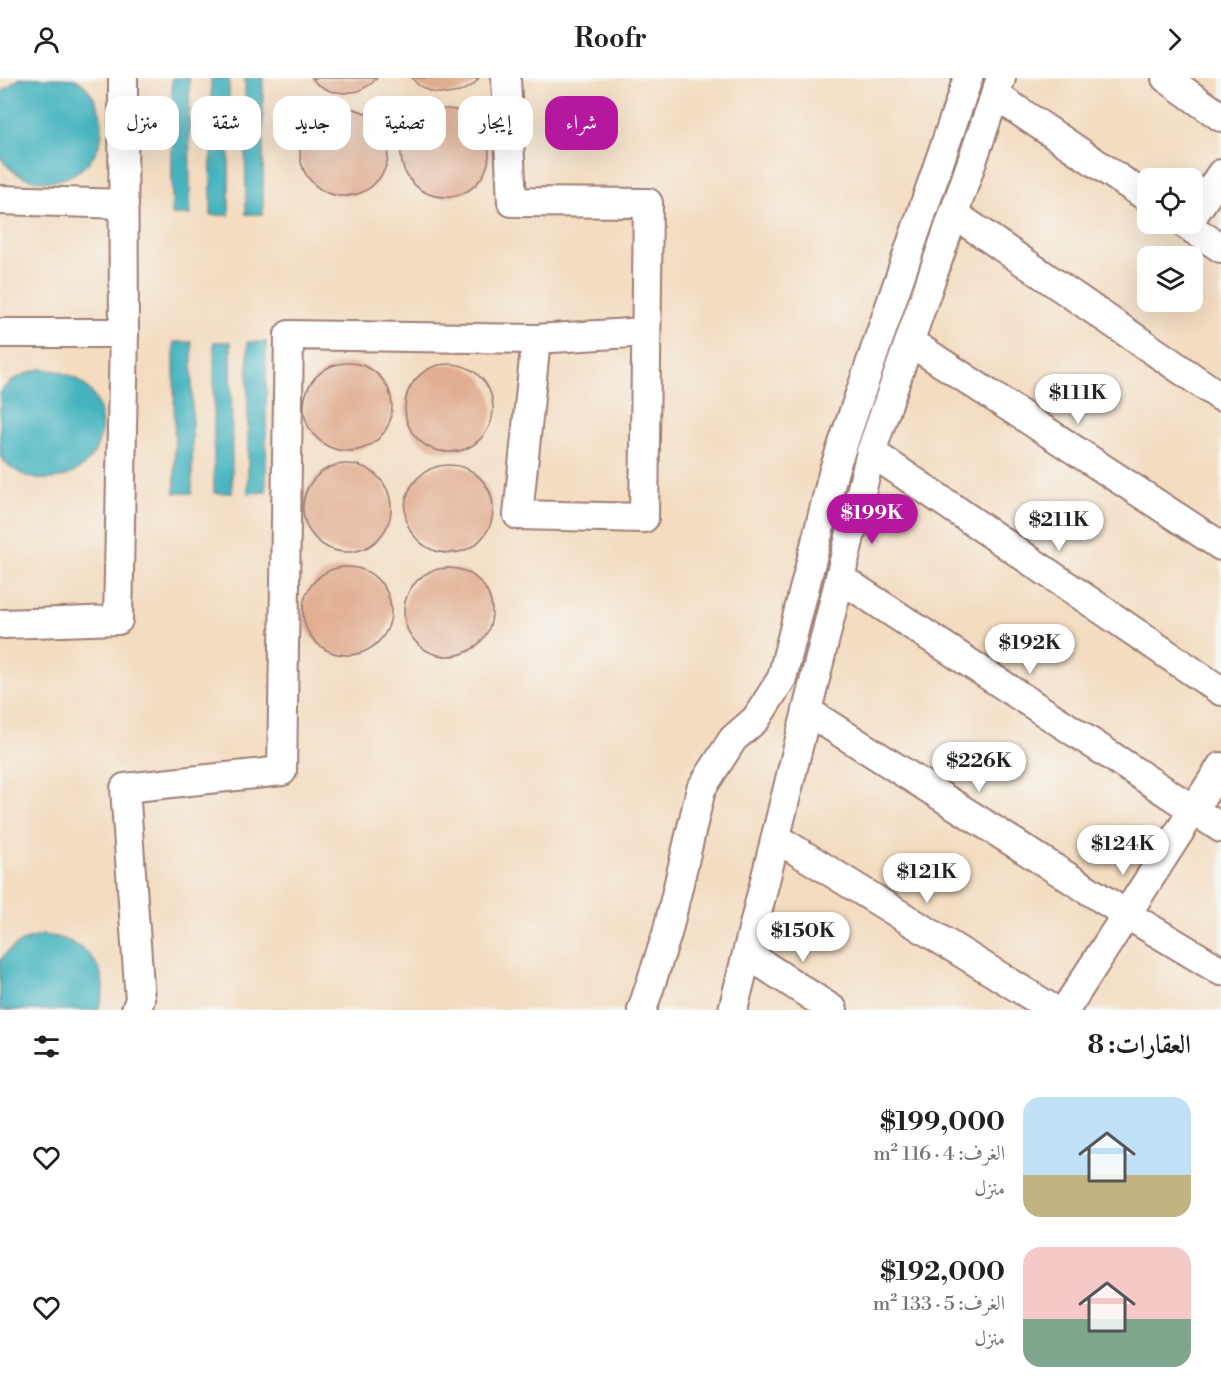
<!DOCTYPE html>
<html lang="ar">
<head>
<meta charset="utf-8">
<style>
	body { margin:0; font-family:"Libre Bodoni",Amiri,serif; background:#f2f2f2; color:#202124; direction:rtl; height:100vh; display:flex; flex-direction:column; font-size:22px; white-space:nowrap }
	* { box-sizing:border-box; margin:0 }
	p { font-size:20px; color:#757577 }
	.icon { flex:none; width:33px; height:33px; fill:none; stroke:currentColor; stroke-width:2; stroke-linecap:round; stroke-linejoin:round }
	.map { position:relative; height:932px; overflow:hidden; direction:ltr }
	.panel { display:flex; flex-direction:column; background:#fff; flex:1 }
	.panel>* { flex:none }
	.hud { position:absolute; left:18px; top:18px; width:600px; height:54px; direction:rtl; display:flex; gap:12px }
	.tools { position:absolute; left:1137px; top:90px; display:grid; gap:12px }
	.tools a { display:grid; place-items:center; width:66px; height:66px; border-radius:12px; background:#fff; box-shadow:0 6px 24px #0002; font-size:30px }
	.price { position:absolute; translate:-50% -51px; padding:0 14px; border-radius:21px; background:#fff; color:#222; font-size:20px; line-height:39px; filter:drop-shadow(0 2px 3px #0008) }
	.price::after { content:''; position:absolute; left:50%; top:36px; width:18px; height:14px; margin-left:-9px; background:inherit; clip-path:polygon(0 0,100% 0,50% 100%) }
	.price.active { background:#b5179e; color:#fff }
	ul { padding:0; list-style:none }
	li { display:flex; align-items:center; gap:18px; height:150px; padding:0 30px }
	li span { display:grid; place-items:center; flex:none; width:168px; height:120px; border-radius:18px; color:#555 }
	li>.icon { margin-inline-start:auto }
	span .icon { width:72px; height:72px; fill:#fffc; stroke-width:1 }
	li b { font-size:26px }
	h2 { display:flex; justify-content:space-between; align-items:center; height:72px; padding:0 30px; font-size:26px }
	.tag { padding:0 21px; border-radius:18px; background:#fff; box-shadow:0 6px 24px #0002; font-size:21px; line-height:54px }
	.tag.active { background:#b5179e; color:#fff }
	header { display:flex; justify-content:space-between; align-items:center; height:78px; padding:0 30px; background:#fff; font-size:27px; font-weight:600 }
	.map>svg:first-child { display:block }
	.water { fill:#45b4bf; stroke:#486a75; stroke-width:1.5 }
	.building { fill:#e1ad90 }
	.lines { fill:none; stroke-linecap:round; stroke-linejoin:round }
	.minor-casing { stroke:#9e7e76; stroke-width:32 }
	.minor { stroke:#fff; stroke-width:28 }
</style>
</head>
<body>
<header><svg class="icon" aria-label="forward" viewBox="0 0 24 24"><path d="M9 5l7 7-7 7"/></svg>Roofr<svg class="icon" aria-label="person" viewBox="0 0 24 24"><circle cx="12" cy="8" r="4"/><path d="M4 21q1-7 8-7t8 7"/></svg></header>
<div class="map">
<svg width="1221" height="932" viewBox="0 0 1221 932">
	<rect width="100%" height="100%" fill="#f6f6f2"/>
	<filter id="ink" filterUnits="userSpaceOnUse"><feTurbulence type="fractalNoise" baseFrequency=".0167" numOctaves="2"/><feDisplacementMap in="SourceGraphic" scale="12" xChannelSelector="R" yChannelSelector="G"/><feConvolveMatrix kernelMatrix="1 2 1 2 8 2 1 2 1" color-interpolation-filters="sRGB"/></filter>
	<filter id="wash" filterUnits="userSpaceOnUse"><feTurbulence type="fractalNoise" baseFrequency=".008" numOctaves="4" result="noise"/><feDisplacementMap in="SourceGraphic" scale="24" xChannelSelector="R" yChannelSelector="G"/><feGaussianBlur stdDeviation="1.35" result="paint"/><feColorMatrix in="noise" values="0 0 0 0 0 0 0 0 0 0 0 0 0 0 0 0 0 1.4 0 .05"/><feComposite in="paint" operator="in"/></filter>
	<g filter="url(#wash)">
		<rect width="100%" height="100%" fill="#f3dcc0"/>
		<!-- water -->
		<g class="water">
			<path d="M20,0C31,0 68,0 75,1C86,7 94,18 98,29C121,90 38,132 0,79V18L5,11Z"/>
			<path d="M172,0H189L190,137H172Z"/>
			<rect x="211" y="0" width="18" height="137"/>
			<path d="M245,0H263V136H246Z"/>
			<path d="M174,264H192V415H175Z"/>
			<path d="M214,264H231L232,415H214Z"/>
			<path d="M248,264H266V414L248,415Z"/>
			<path d="M42,291C133,298 111,415 33,400C20,397 7,388 0,377V316C9,301 25,295 42,291Z"/>
			<path d="M44,857C83,860 116,892 98,932H0V883C11,867 26,860 44,857Z"/>
		</g>
		<g id="blocks">
			<!-- building -->
			<g class="building">
				<path d="M312,0H377L371,6L359,13L344,15L330,13L317,6Z"/>
				<path d="M412,0H479L473,7L460,14L446,16L431,14L418,7Z"/>
				<circle cx="344" cy="74" r="44"/>
				<circle cx="445" cy="75" r="44"/>
				<circle cx="348" cy="329" r="44"/>
				<circle cx="449" cy="330" r="44"/>
				<circle cx="347" cy="430" r="44"/>
				<circle cx="449" cy="431" r="44"/>
				<circle cx="347" cy="533" r="44"/>
				<circle cx="448" cy="534" r="44"/>
			</g>
		</g>
	</g>
	<g filter="url(#ink)">
		<use href="#blocks" fill-opacity="0" stroke="#9e7e76" stroke-width="1.5"/>
		<g class="lines">
			<defs>
				<g id="minor">
					<path d="M506,0L512,124L648,125L644,440L518,437L536,261"/>
					<path d="M1166,0L1221,39"/>
					<path d="M995,17L1148,120"/>
					<path d="M0,122L124,126"/>
					<path d="M954,136L1221,319"/>
					<path d="M1192,139L1221,96"/>
					<path d="M1185,146L1221,170"/>
					<path d="M0,255H124"/>
					<path d="M910,264L1221,468"/>
					<path d="M871,374L1221,613"/>
					<path d="M840,500L1221,750"/>
					<path d="M4,546L118,542L124,255L123,0"/>
					<path d="M807,633L1126,836L1221,893"/>
					<path d="M776,760L1054,932"/>
					<path d="M747,876L833,932"/>
					<path d="M136,932L140,922L125,710L282,693L289,257L536,261L646,254"/>
					<path d="M642,932L667,856L701,711L733,661L756,641L782,600L834,392L968,0"/>
					<path d="M733,932L871,374L1001,0"/>
					<path d="M1065,932L1221,689"/>
				</g>
			</defs>
			<!-- minor casing -->
			<use href="#minor" class="minor-casing"/>
			<!-- minor -->
			<use href="#minor" class="minor"/>
		</g>
	</g>
</svg>
<div class="tools">
<a><svg class="icon" aria-label="locate" viewBox="0 0 24 24"><circle cx="12" cy="12" r="6"/><path d="M12 2v4M12 18v4M2 12h4M18 12h4"/></svg></a>
<a><svg class="icon" aria-label="layers" viewBox="0 0 24 24"><path d="M12 4l9 5-9 5-9-5zM3 14l9 5 9-5"/></svg></a>
</div>
<b class="price" style="left:1078px;top:347px">$111K</b>
<b class="price active" style="left:872px;top:467px">$199K</b>
<b class="price" style="left:1059px;top:474px">$211K</b>
<b class="price" style="left:1030px;top:597px">$192K</b>
<b class="price" style="left:979px;top:715px">$226K</b>
<b class="price" style="left:1123px;top:798px">$124K</b>
<b class="price" style="left:927px;top:826px">$121K</b>
<b class="price" style="left:803px;top:885px">$150K</b>
<div class="hud">
<a class="tag active">شراء</a>
<a class="tag">إيجار</a>
<a class="tag">تصفية</a>
<a class="tag">جديد</a>
<a class="tag">شقة</a>
<a class="tag">منزل</a>
</div>
</div>
<section class="panel">
<h2>العقارات: 8<svg class="icon" aria-label="filters" viewBox="0 0 24 24"><path d="M4 7h16M4 17h16"/><circle cx="9" cy="7" r="2"/><circle cx="15" cy="17" r="2"/></svg></h2>
<ul>
<li><span style="background:linear-gradient(#bfe0f5 65%,#c2b280 0)"><svg class="icon" aria-label="home" viewBox="0 0 24 24"><path d="M3 11l9-7 9 7M6 9v11h12V9"/></svg></span><div><b>$199,000</b><p>الغرف: 4 · 116 m²</p><p>منزل</p></div><svg class="icon" aria-label="heart" viewBox="0 0 24 24"><path d="M12 20l-8-8c-3-5 5-10 8-4 3-6 11-1 8 4z"/></svg></li>
<li><span style="background:linear-gradient(#f6c9c9 60%,#7fa58c 0)"><svg class="icon" aria-label="home" viewBox="0 0 24 24"><path d="M3 11l9-7 9 7M6 9v11h12V9"/></svg></span><div><b>$192,000</b><p>الغرف: 5 · 133 m²</p><p>منزل</p></div><svg class="icon" aria-label="heart" viewBox="0 0 24 24"><path d="M12 20l-8-8c-3-5 5-10 8-4 3-6 11-1 8 4z"/></svg></li>
</ul>
</section>
</body>
</html>
